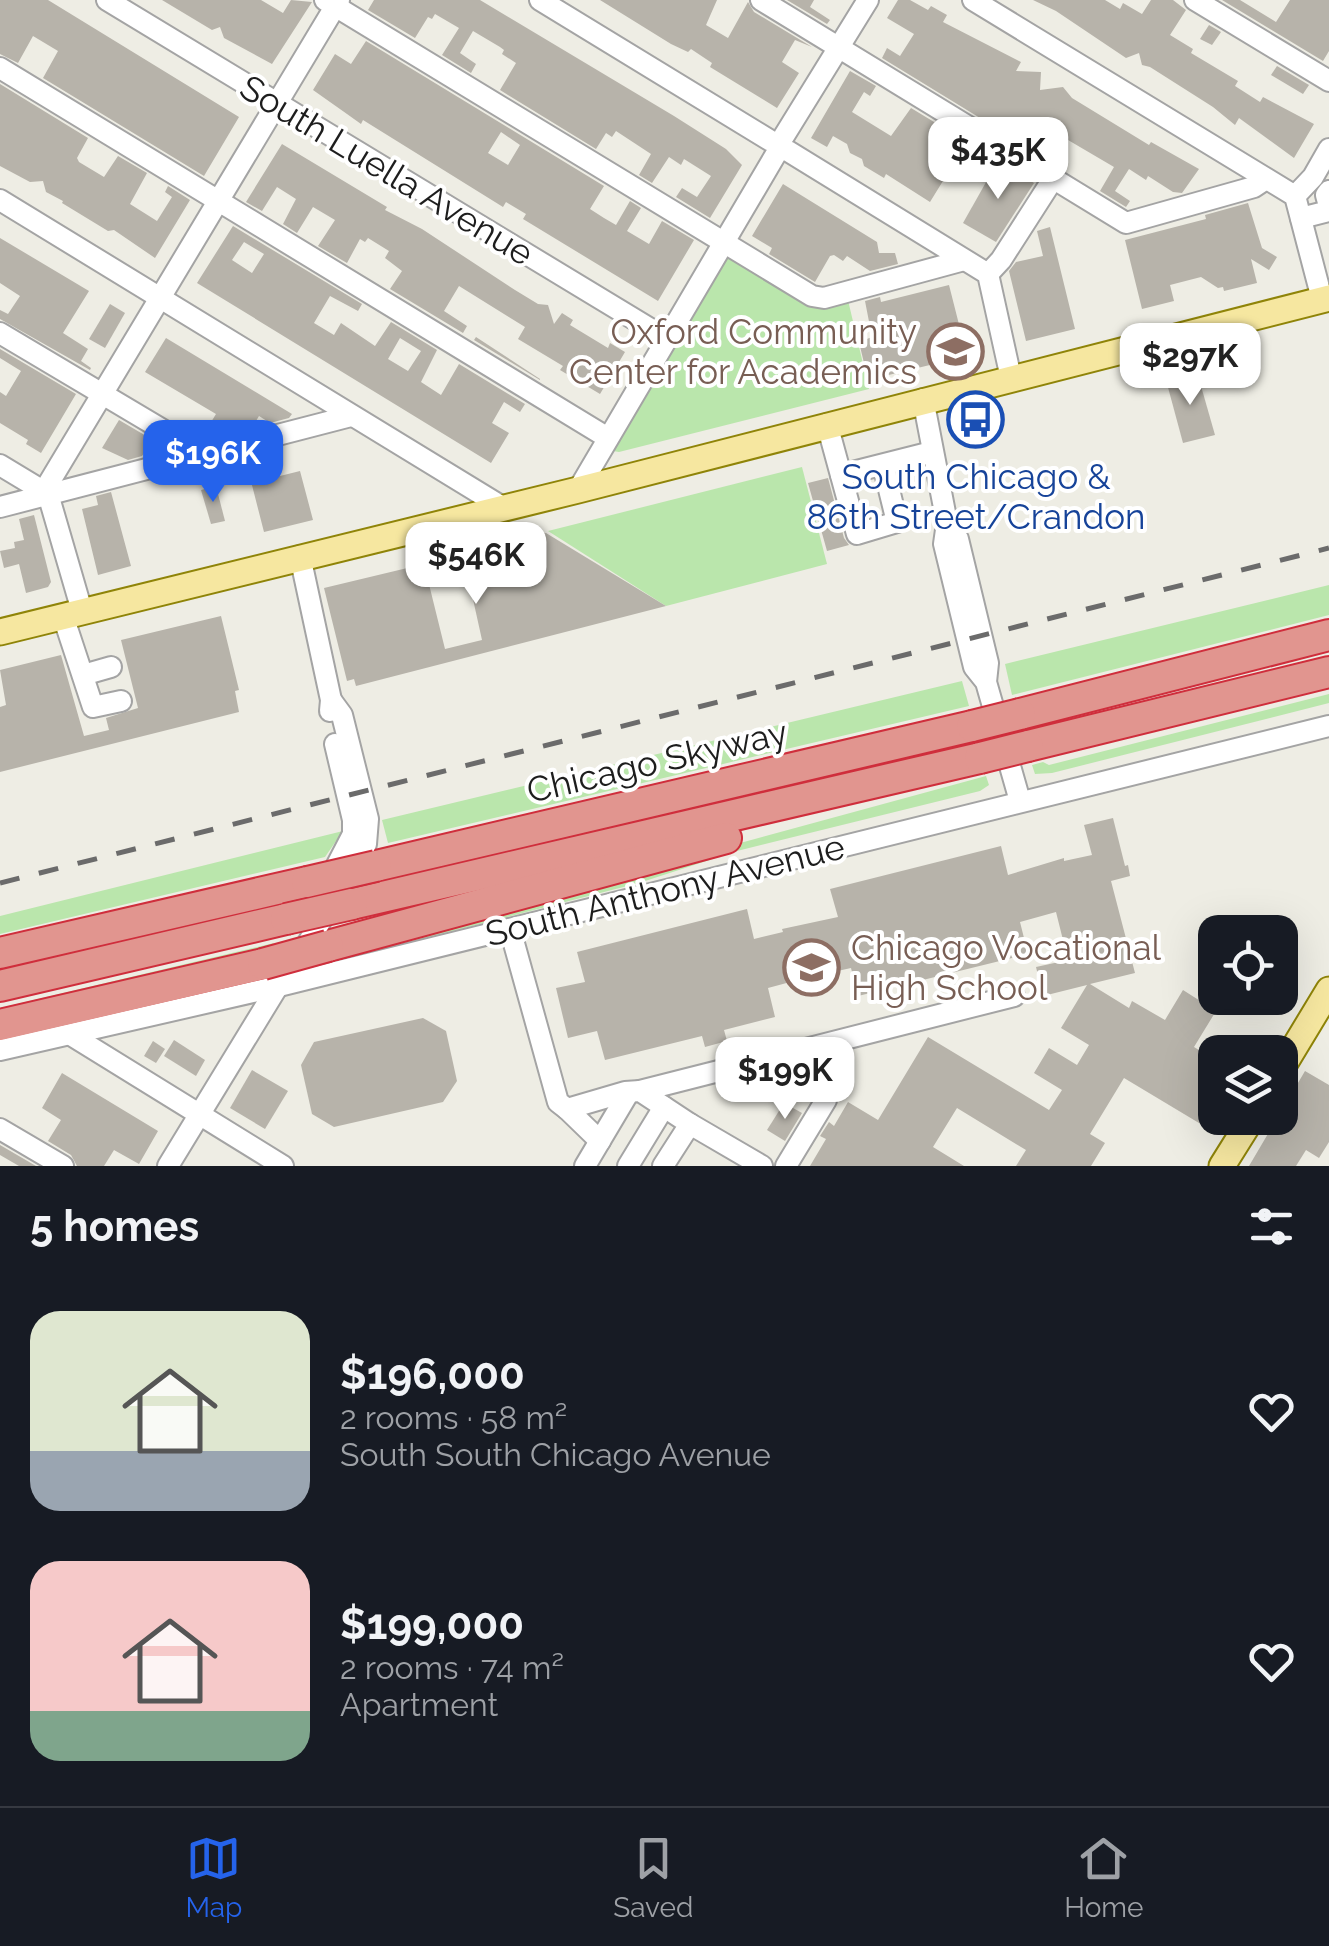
<!DOCTYPE html>
<html lang="en">
<head>
<meta charset="utf-8">
<style>
	body { margin:0; font-family:Raleway,sans-serif; background:#20242c; color:#f1f3f6; height:100vh; display:flex; flex-direction:column; font-size:38px; white-space:nowrap }
	* { box-sizing:border-box; margin:0 }
	p { font-size:32px; color:#9ea1a6 }
	.icon { flex:none; width:55px; height:55px; fill:none; stroke:currentColor; stroke-width:2; stroke-linecap:round; stroke-linejoin:round }
	.map { position:relative; height:1166px; overflow:hidden }
	.sheet { display:flex; flex-direction:column; background:#171b24; flex:1 }
	.sheet>* { flex:none }
	.fabs { position:absolute; left:1198px; top:915px; display:grid; gap:20px }
	.fabs a { display:grid; place-items:center; width:100px; height:100px; border-radius:20px; background:#171b24; box-shadow:0 10px 40px #0002; font-size:50px }
	.price { position:absolute; translate:-50% -85px; padding:0 22px; border-radius:20px; background:#fff; color:#222; font-size:32px; line-height:65px; filter:drop-shadow(0 2px 5px #0008) }
	.price::after { content:''; position:absolute; left:50%; top:60px; width:30px; height:22px; margin-left:-15px; background:inherit; clip-path:polygon(0 0,100% 0,50% 100%) }
	.price.active { background:#2563eb; color:#fff }
	ul { padding:0; list-style:none }
	li { display:flex; align-items:center; gap:30px; height:250px; padding:0 30px }
	li span { display:grid; place-items:center; flex:none; width:280px; height:200px; border-radius:30px; color:#555 }
	li>.icon { margin-inline-start:auto }
	span .icon { width:120px; height:120px; fill:#fffc; stroke-width:1 }
	li b { font-size:42px }
	h2 { display:flex; justify-content:space-between; align-items:center; height:120px; padding:0 30px; font-size:42px }
	.tabs { display:flex; justify-content:space-around; align-items:center; height:140px; border-top:2px solid #363941; background:#171b24; font-size:28px; color:#9ea1a6 }
	.tabs a { display:grid; justify-items:center; gap:5px }
	.tabs .active { color:#2563eb }
	.map>svg:first-child { display:block }
	.grass { fill:#bae6ac }
	.building { fill:#b7b3aa; fill-rule:evenodd }
	.lines { fill:none; stroke-linecap:round; stroke-linejoin:round }
	.minor-casing { stroke:#a4a4a4; stroke-width:24 }
	.major-casing { stroke:#8f8408; stroke-width:29 }
	.highway-casing { stroke:#cf2e3c; stroke-width:34 }
	.minor { stroke:#fff; stroke-width:20 }
	.major { stroke:#f6e7a0; stroke-width:25 }
	.highway { stroke:#e1958f; stroke-width:30 }
	.rail { stroke:#6b6b6b; stroke-width:5; stroke-dasharray:20 20; stroke-linecap:butt }
	.highway-bridge-casing { stroke:#cf2e3c; stroke-width:34; stroke-linecap:butt }
	.highway-bridge { stroke:#e1958f; stroke-width:30 }
	.labels { text-anchor:middle; dominant-baseline:central; stroke-width:8; stroke-linejoin:round; paint-order:stroke }
	.street-label { font-size:35px; fill:#1d1d1d; stroke:#fff }
	.education-label { font-size:35px; fill:#785e54; stroke:#fff; text-anchor:end }
	.transit-label { font-size:35px; fill:#164399; stroke:#fff }
</style>
</head>
<body>
<div class="map">
<svg width="1329" height="1166" viewBox="0 0 1329 1166">
	<rect width="100%" height="100%" fill="#eeede4"/>
	<!-- grass -->
	<g class="grass">
		<path d="M728,252L816,303L847,296L869,389L619,452L613,451L612,444Z"/>
		<path d="M802,467L827,564L666,606L548,531Z"/>
		<path d="M1329,585V615L1012,695L1005,664Z"/>
		<path d="M962,681L969,706L388,843L382,820Z"/>
		<path d="M1329,694V703L1052,773L1035,774L1032,765L1043,762L1049,765Z"/>
		<path d="M986,776L989,785L980,791L737,851L639,883L325,964H320L318,958Z"/>
		<path d="M343,831L325,857L0,934V916Z"/>
		<path d="M274,943L269,952L0,1017V1008Z"/>
	</g>
	<!-- building -->
	<g class="building">
		<path d="M0,0H48L239,117L204,176L43,78L58,51L33,36L18,63L0,54Z"/>
		<path d="M162,0H261L283,13L291,0L312,2L272,64L224,38L220,27L212,30Z"/>
		<path d="M374,0H480L674,116L726,149L742,165L710,218L676,197L682,188L697,197L711,176L684,159L681,165L669,157L652,183L639,175L651,154L616,131L612,137L606,133L596,149L500,90L516,63L502,54L504,50L500,47L473,31L460,53L476,64L471,73L442,55L459,28L435,14L432,19L428,17L415,38L368,10Z"/>
		<path d="M600,0H717L706,25L728,38L748,2L754,12L812,47L795,40L782,62L799,73L777,108L710,67L712,63L691,49L688,52L671,44Z"/>
		<path d="M787,0H814L810,7L830,20L827,24Z"/>
		<path d="M898,0H910L928,10L931,6L947,15L943,22L1021,62L1016,71L1041,72L1040,90L1063,87L1072,98L1149,145L1151,142L1199,169L1182,193L1173,192L1148,176L1146,180L1129,169L1115,191L1130,201L1126,207L1100,191L1114,167L1068,140L1052,162L882,58L887,48L900,56L914,34L887,18Z"/>
		<path d="M1033,0H1105L1120,9L1123,3L1142,14L1151,0H1173L1186,10L1170,35L1193,49L1191,53L1238,81L1235,86L1260,102L1263,97L1314,124L1294,158L1239,118L1235,125L1213,107L1150,67L1142,65L1139,53L1126,58L1056,11Z"/>
		<path d="M1222,0H1240L1276,22L1290,0H1329V51L1323,61Z"/>
		<path d="M1209,25L1221,32L1212,45L1200,39Z"/>
		<path d="M366,41L604,186L590,209L604,218L616,225L630,201L641,208L627,231L649,244L662,221L694,240L658,301L523,219L526,214L506,202L503,207L363,120L361,124L347,114L313,90L335,54L351,64ZM501,132L520,145L508,165L488,153Z"/>
		<path d="M1277,66L1309,85L1303,94L1271,75Z"/>
		<path d="M850,71L876,86L870,96L864,92L852,112L891,136L911,108L967,142L930,202L886,174L884,178L864,166L862,159L850,153L847,144L833,136L827,147L811,138Z"/>
		<path d="M0,84L88,138L77,158L79,162L104,177L118,156L147,173L130,204L157,221L172,197L165,192L168,186L190,200L155,258L114,230L108,231L62,203L63,201L46,192L43,181L30,182L0,166Z"/>
		<path d="M282,144L387,207L385,210L422,229L515,290L538,304L548,305L554,324L562,313L573,320L570,325L608,348L610,343L625,352L600,394L560,370L563,366L518,339L525,327L459,286L444,311L467,326L463,333L390,289L402,271L385,258L389,251L368,238L365,242L360,239L347,263L318,246L335,220L313,207L297,233L283,224L296,199L277,187L262,211L246,202Z"/>
		<path d="M998,161L1034,183L996,242L963,223Z"/>
		<path d="M783,184L877,242L879,253H895L898,264L870,271L847,256L843,261L834,255L830,256L815,282L769,254L772,248L752,236Z"/>
		<path d="M1248,203L1262,248L1277,257L1269,270L1251,259L1257,283L1224,291L1223,287L1218,288L1201,277L1170,285L1174,301L1142,309L1125,240L1206,219L1205,215Z"/>
		<path d="M233,226L362,304L358,311L330,296L314,323L334,335L341,323L375,346L391,322L437,350L421,382L441,395L459,364L525,404L520,412L504,402L492,423L509,433L491,463L197,283ZM244,242L264,254L252,273L232,260ZM400,338L421,351L408,371L388,359Z"/>
		<path d="M1050,227L1075,329L1026,341L1009,271L1016,262L1043,256L1037,231Z"/>
		<path d="M0,238L89,291L63,333L88,349L81,361L91,368L90,370L0,319V310L8,314L20,296L0,283Z"/>
		<path d="M949,285L967,356L868,380L859,342L872,337L865,301L880,297L881,302Z"/>
		<path d="M110,304L125,313L105,348L89,339Z"/>
		<path d="M476,337L540,379V380L474,340Z"/>
		<path d="M166,338L292,414L289,418L270,423L259,416L252,428L237,431L224,424L216,437H202L216,414L145,372Z"/>
		<path d="M0,349L76,394L41,453L26,444L28,440L0,423V392L6,396L21,371L0,358Z"/>
		<path d="M1197,372L1215,435L1183,443L1166,380Z"/>
		<path d="M119,420L153,440L142,456L128,460L102,448Z"/>
		<path d="M261,453L268,479L300,471L313,520L264,532L245,458Z"/>
		<path d="M828,478L844,538L849,545L827,551L808,483Z"/>
		<path d="M216,486L225,521L211,524L201,490Z"/>
		<path d="M111,492L131,566L98,575L82,509L98,505L96,496Z"/>
		<path d="M34,515L51,582L48,587L26,593L19,564L4,568L0,551L15,548L14,542L24,540L19,519Z"/>
		<path d="M546,533L666,606L356,686L354,679L347,681L324,588L424,564L445,649L482,640L463,554Z"/>
		<path d="M221,616L239,690L235,691L239,712L0,772V707L6,705L0,670L61,655L84,736L109,730L106,718L138,708L121,640Z"/>
		<path d="M1113,818L1125,866L1128,865L1130,876L1111,881L1135,973L1090,984L1129,1008L1132,1001L1165,1020L1183,990L1216,1011L1194,1047L1215,1060V1121L1204,1114L1199,1123L1124,1078L1090,1134L1105,1143L1091,1166H1016L1026,1150L957,1108L933,1147L964,1166H810L826,1139L820,1136L829,1122L834,1126L848,1102L878,1120L928,1037L1049,1110L1062,1090L1034,1073L1049,1048L1077,1065L1089,1045L1061,1028L1087,985L1043,996L1036,967L1068,960L1056,912L1020,922L1028,954L858,996L851,968L824,974L819,983L803,987L794,981L768,988L775,1017L724,1030L727,1041L705,1047L702,1036L605,1060L597,1031L568,1038L556,988L585,982L577,952L747,909L754,939L783,932L782,929L838,917L830,889L1001,846L1008,875L1064,858V861L1092,855L1084,825Z"/>
		<path d="M423,1018L446,1031L457,1081L443,1102L334,1127L312,1114L301,1065L314,1042Z"/>
		<path d="M174,1040L205,1060L196,1076L164,1056Z"/>
		<path d="M153,1041L165,1049L156,1063L144,1056Z"/>
		<path d="M252,1070L288,1091L265,1129L230,1108Z"/>
		<path d="M1305,1071L1329,1085V1142L1319,1158L1306,1150L1296,1166H1249Z"/>
		<path d="M62,1073L158,1131L139,1164L114,1150L104,1166H77L71,1155L48,1141L61,1120L42,1108Z"/>
		<path d="M784,1103L802,1113L785,1141L767,1130Z"/>
		<path d="M0,1145L36,1166H19L0,1155Z"/>
	</g>
	<g class="lines">
		<defs>
			<g id="minor">
				<path d="M107,0L667,339"/>
				<path d="M325,0L812,296L824,298L964,260"/>
				<path d="M540,0L771,141"/>
				<path d="M761,0L1126,223L1254,187L1266,179"/>
				<path d="M973,0L1295,196L1322,299"/>
				<path d="M1195,0L1329,81"/>
				<path d="M0,68L608,438"/>
				<path d="M784,136L868,0"/>
				<path d="M788,151L988,274L1011,378"/>
				<path d="M1329,191L1326,195L1329,206"/>
				<path d="M1295,196L1313,177L1329,149"/>
				<path d="M0,200L504,508"/>
				<path d="M1301,218L1329,211"/>
				<path d="M988,274L1001,260L1053,179"/>
				<path d="M0,333L205,455"/>
				<path d="M923,399L947,523"/>
				<path d="M827,424L857,534L897,522L883,465"/>
				<path d="M0,465L48,494L82,611"/>
				<path d="M841,475L932,452"/>
				<path d="M578,490L776,154"/>
				<path d="M44,491L339,0"/>
				<path d="M0,507L351,416"/>
				<path d="M300,556L331,700L330,711"/>
				<path d="M63,616L93,707L121,701"/>
				<path d="M83,675L111,667"/>
				<path d="M986,682L988,663L958,539L947,523L944,544L974,667L986,682L1020,801"/>
				<path d="M328,882L353,834V820L335,744"/>
				<path d="M510,929L558,1102L567,1109L625,1092L640,1091L690,1124L663,1166"/>
				<path d="M299,958L366,844L368,819L342,715L331,700"/>
				<path d="M71,1035L283,1166"/>
				<path d="M0,1050L275,987L1329,726"/>
				<path d="M640,1091L1014,996"/>
				<path d="M567,1109L600,1141"/>
				<path d="M690,1124L762,1166"/>
				<path d="M0,1129L63,1166"/>
				<path d="M168,1166L281,981"/>
				<path d="M585,1166L629,1092"/>
				<path d="M628,1166L664,1107"/>
				<path d="M786,1166L826,1100L812,1048"/>
			</g>
			<g id="major">
				<path d="M0,632L578,490L1329,298"/>
				<path d="M1280,1071L1329,990"/>
				<path d="M1222,1166L1252,1118"/>
			</g>
			<g id="highway">
				<path d="M1020,714L1329,635"/>
				<path d="M1028,746L1329,672"/>
				<path d="M376,866L972,726"/>
				<path d="M352,904L980,758"/>
				<path d="M328,946L726,838"/>
				<path d="M0,953L307,882"/>
				<path d="M0,986L286,919"/>
				<path d="M0,1025L263,964"/>
			</g>
		</defs>
		<!-- minor casing -->
		<use href="#minor" class="minor-casing"/>
		<!-- major casing -->
		<use href="#major" class="major-casing"/>
		<!-- highway casing -->
		<use href="#highway" class="highway-casing"/>
		<!-- minor -->
		<use href="#minor" class="minor"/>
		<!-- major -->
		<use href="#major" class="major"/>
		<!-- highway -->
		<use href="#highway" class="highway"/>
		<!-- rail -->
		<path class="rail" d="M0,883L1329,548"/>
		<defs>
			<g id="highway-bridge">
				<path d="M972,726L1020,714"/>
				<path d="M980,758L1028,746"/>
				<path d="M307,882L376,866"/>
				<path d="M286,919L352,904"/>
				<path d="M263,964L328,946"/>
			</g>
		</defs>
		<!-- highway-bridge casing -->
		<use href="#highway-bridge" class="highway-bridge-casing"/>
		<!-- highway-bridge -->
		<use href="#highway-bridge" class="highway-bridge"/>
	</g>
	<!-- icons -->
	<defs>
		<symbol id="school-ring" viewBox="-11 -11 22 22"><circle r="9.5" fill="#fff" stroke="#8d6e63" stroke-width="1.5"/><path d="M0-5L7-2L0 1L-7-2ZM-4 1L0 2.5L4 1V4Q0 6-4 4Z" fill="#8d6e63"/></symbol>
		<symbol id="bus-ring" viewBox="-11 -11 22 22"><circle r="9.5" fill="#fff" stroke="#1a4fb4" stroke-width="1.5"/><path d="M-5-6H5V4H4V6H2V4H-2V6H-4V4H-5ZM-3.5-4V0h7V-4ZM-3.5 1.2v1.5H-2V1.2ZM2 1.2v1.5H3.5V1.2Z" fill="#1a4fb4"/></symbol>
	</defs>
	<g fill-rule="evenodd">
		<use href="#school-ring" x="924" y="320" width="63" height="63"/>
		<use href="#bus-ring" x="944" y="388" width="63" height="63"/>
		<use href="#school-ring" x="780" y="936" width="63" height="63"/>
	</g>
	<g class="labels">
		<!-- street labels -->
		<g class="street-label">
			<text transform="translate(387 170) rotate(31)">South Luella Avenue</text>
			<text transform="translate(657 761) rotate(-13)">Chicago Skyway</text>
			<text transform="translate(665 890) rotate(-14)">South Anthony Avenue</text>
		</g>
		<!-- education labels -->
		<g class="education-label">
			<text x="917" y="331">Oxford Community<tspan x="917" dy="40">Center for Academics</tspan></text>
			<text x="851" y="947" text-anchor="start">Chicago Vocational<tspan x="851" dy="40">High School</tspan></text>
		</g>
		<!-- transit labels -->
		<g class="transit-label">
			<text x="976" y="476">South Chicago &amp;<tspan x="976" dy="40">86th Street/Crandon</tspan></text>
		</g>
	</g>
</svg>
<div class="fabs">
<a><svg class="icon" aria-label="locate" viewBox="0 0 24 24"><circle cx="12" cy="12" r="6"/><path d="M12 2v4M12 18v4M2 12h4M18 12h4"/></svg></a>
<a><svg class="icon" aria-label="layers" viewBox="0 0 24 24"><path d="M12 4l9 5-9 5-9-5zM3 14l9 5 9-5"/></svg></a>
</div>
<b class="price" style="left:998px;top:202px">$435K</b>
<b class="price" style="left:1190px;top:408px">$297K</b>
<b class="price active" style="left:213px;top:505px">$196K</b>
<b class="price" style="left:476px;top:607px">$546K</b>
<b class="price" style="left:785px;top:1122px">$199K</b>
</div>
<section class="sheet">
<h2>5 homes<svg class="icon" aria-label="filters" viewBox="0 0 24 24"><path d="M4 7h16M4 17h16"/><circle cx="9" cy="7" r="2"/><circle cx="15" cy="17" r="2"/></svg></h2>
<ul>
<li><span style="background:linear-gradient(#dfe7d0 70%,#9aa5b1 0)"><svg class="icon" aria-label="home" viewBox="0 0 24 24"><path d="M3 11l9-7 9 7M6 9v11h12V9"/></svg></span><div><b>$196,000</b><p>2 rooms · 58 m²</p><p>South South Chicago Avenue</p></div><svg class="icon" aria-label="heart" viewBox="0 0 24 24"><path d="M12 20l-8-8c-3-5 5-10 8-4 3-6 11-1 8 4z"/></svg></li>
<li><span style="background:linear-gradient(#f6c9c9 75%,#7fa58c 0)"><svg class="icon" aria-label="home" viewBox="0 0 24 24"><path d="M3 11l9-7 9 7M6 9v11h12V9"/></svg></span><div><b>$199,000</b><p>2 rooms · 74 m²</p><p>Apartment</p></div><svg class="icon" aria-label="heart" viewBox="0 0 24 24"><path d="M12 20l-8-8c-3-5 5-10 8-4 3-6 11-1 8 4z"/></svg></li>
</ul>
</section>
<nav class="tabs">
<a class="active"><svg class="icon" aria-label="map" viewBox="0 0 24 24"><path d="M3 6l6-2 6 2 6-2v14l-6 2-6-2-6 2zM9 4v14M15 6v14"/></svg>Map</a>
<a><svg class="icon" aria-label="saved" viewBox="0 0 24 24"><path d="M7 4h10v16l-5-4-5 4z"/></svg>Saved</a>
<a><svg class="icon" aria-label="home" viewBox="0 0 24 24"><path d="M3 11l9-7 9 7M6 9v11h12V9"/></svg>Home</a>
</nav>
</body>
</html>
